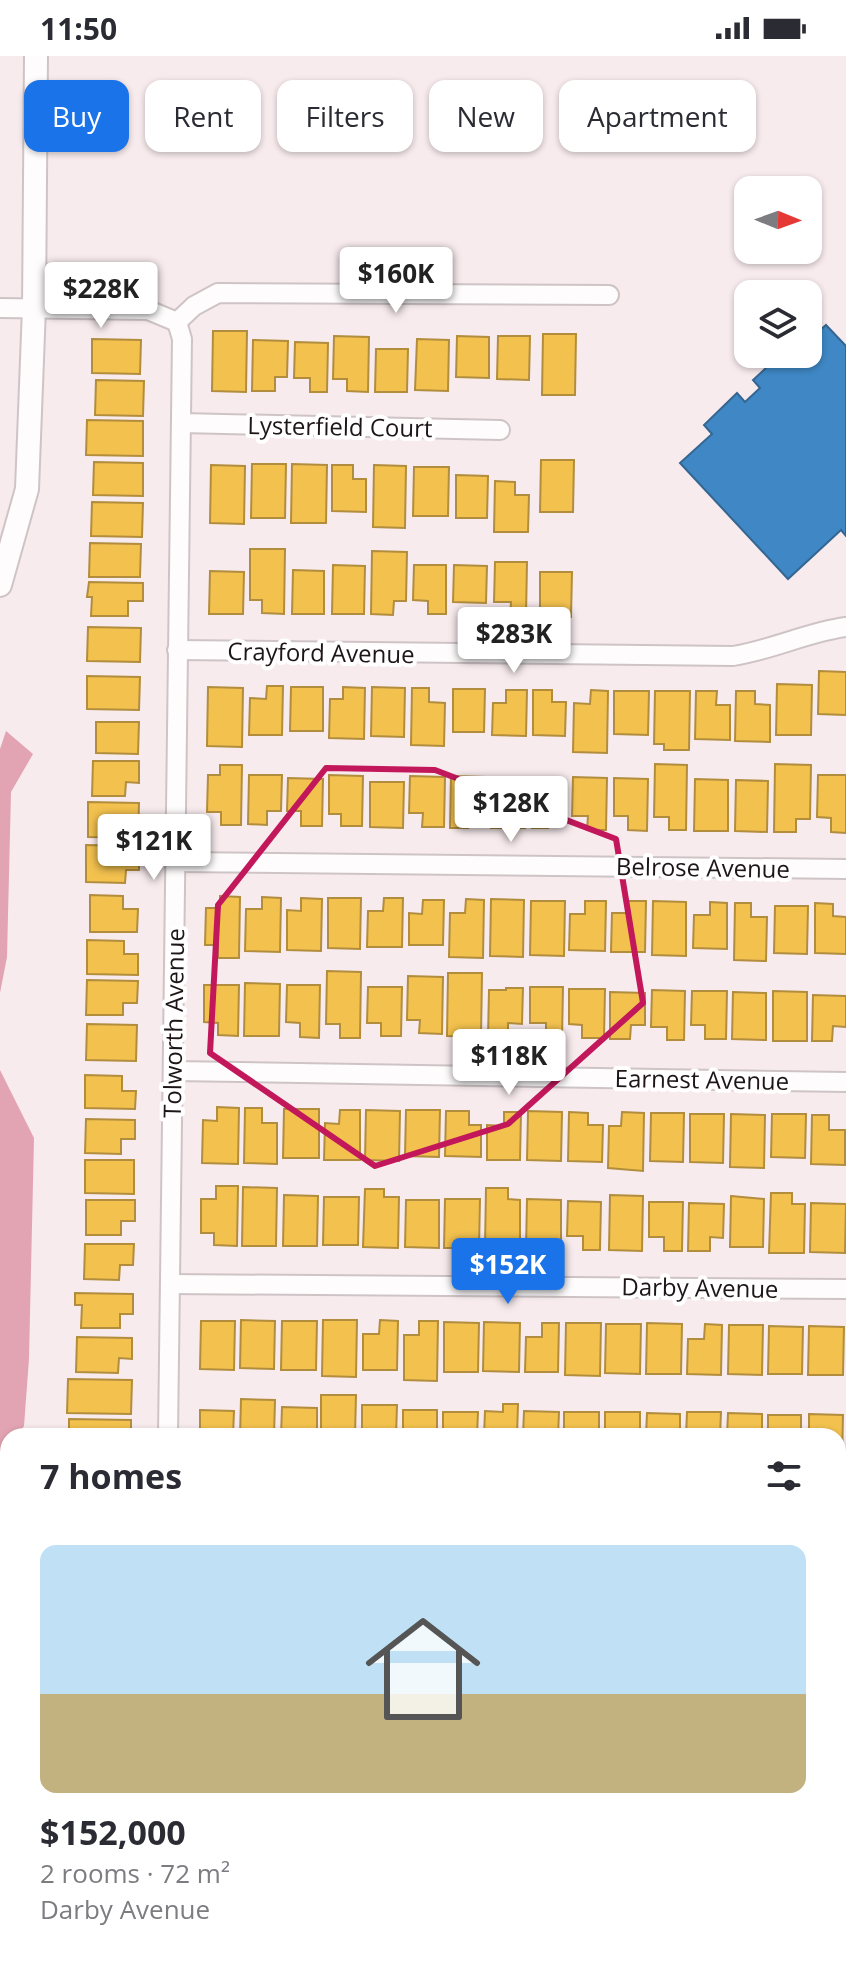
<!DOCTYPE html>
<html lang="en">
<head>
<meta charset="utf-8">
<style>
	body { margin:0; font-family:"Open Sans",sans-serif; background:#f7f7f7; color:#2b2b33; height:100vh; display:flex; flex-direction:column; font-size:30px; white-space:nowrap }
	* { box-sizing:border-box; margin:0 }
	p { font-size:26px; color:#7c7c81 }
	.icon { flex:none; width:44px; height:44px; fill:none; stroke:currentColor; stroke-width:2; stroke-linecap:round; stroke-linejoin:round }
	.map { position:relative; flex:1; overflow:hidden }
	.drawer { position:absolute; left:0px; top:1372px; width:846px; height:536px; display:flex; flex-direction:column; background:#fff; border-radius:24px 24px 0 0; box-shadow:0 2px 6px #0004 }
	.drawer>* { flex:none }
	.guide { position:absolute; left:24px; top:24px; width:798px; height:72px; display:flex; gap:16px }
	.needle { width:52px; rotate:91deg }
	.buttons { position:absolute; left:734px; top:120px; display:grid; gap:16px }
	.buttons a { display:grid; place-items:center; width:88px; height:88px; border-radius:16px; background:#fff; box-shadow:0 2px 6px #0004; font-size:40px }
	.price { position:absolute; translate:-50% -68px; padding:0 18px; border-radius:8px; background:#fff; color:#222; font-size:26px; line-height:52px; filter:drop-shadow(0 2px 4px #0008) }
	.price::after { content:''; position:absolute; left:50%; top:48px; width:24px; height:18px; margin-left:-12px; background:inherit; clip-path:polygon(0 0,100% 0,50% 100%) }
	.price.on { background:#1a73e8; color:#fff }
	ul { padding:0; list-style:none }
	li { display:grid; align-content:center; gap:16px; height:424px; padding:0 40px }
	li+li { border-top:2px solid #e1e1e2 }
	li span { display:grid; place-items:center; height:248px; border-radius:16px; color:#555 }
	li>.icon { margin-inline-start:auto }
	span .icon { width:144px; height:144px; fill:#fffc; stroke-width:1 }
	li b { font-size:34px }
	h2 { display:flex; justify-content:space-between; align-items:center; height:96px; padding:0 40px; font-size:34px }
	.chip { padding:0 28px; border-radius:16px; background:#fff; box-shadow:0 2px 6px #0004; font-size:28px; line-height:72px }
	.chip.on { background:#1a73e8; color:#fff }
	.status { display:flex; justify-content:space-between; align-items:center; height:56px; padding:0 40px; background:#fff; direction:ltr }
	.status svg { height:22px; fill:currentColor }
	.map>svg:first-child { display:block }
	.forest { fill:#f1bdca }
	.water { fill:#e2a4b3 }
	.homes { fill:#f2c14e; stroke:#b28d3e; stroke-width:2 }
	.schools { fill:#3f88c5; stroke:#356691; stroke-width:2 }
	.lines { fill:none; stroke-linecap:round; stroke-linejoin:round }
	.minor-casing { stroke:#cec4c6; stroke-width:22 }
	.tertiary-casing { stroke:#cec4c6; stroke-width:26 }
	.minor { stroke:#fefcfc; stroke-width:18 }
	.tertiary { stroke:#fefcfc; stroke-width:22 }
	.marked { fill:none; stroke:#c2185b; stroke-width:6; stroke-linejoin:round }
	.labels { text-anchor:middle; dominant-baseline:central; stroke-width:8; stroke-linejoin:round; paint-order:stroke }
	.street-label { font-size:24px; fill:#1d1517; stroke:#fff }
</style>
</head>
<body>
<div class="status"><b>11:50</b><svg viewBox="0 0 49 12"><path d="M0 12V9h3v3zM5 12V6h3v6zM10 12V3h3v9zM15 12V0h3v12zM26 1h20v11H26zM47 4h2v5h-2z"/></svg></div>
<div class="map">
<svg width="846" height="1908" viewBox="0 0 846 1908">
	<rect width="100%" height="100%" fill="#f8ebee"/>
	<!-- forest -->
	<path class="forest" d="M0,1753H8V1900H712L720,1908H0Z"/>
	<!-- water -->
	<g class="water">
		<path d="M6,675L33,698L11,736L7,901L0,937V693Z"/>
		<path d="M0,1014L34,1082L29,1303L24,1370L17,1380H8V1391L0,1402Z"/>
	</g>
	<!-- homes -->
	<g class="homes">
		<path d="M213,275H247L246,336L212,335Z"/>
		<path d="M543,278H576L575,339H542Z"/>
		<path d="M334,280L369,281L368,336L347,335V323H333Z"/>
		<path d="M457,280L489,281V322L456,321Z"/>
		<path d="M498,280H530L529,324L497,323Z"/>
		<path d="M92,283L141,284L140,318L92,317Z"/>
		<path d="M417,283L449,284L448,335L415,334Z"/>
		<path d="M253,284L288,285L287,321H275V335H252Z"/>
		<path d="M295,286L328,287L327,336H310V322H294Z"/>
		<path d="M376,293H408L407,336H375Z"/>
		<path d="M96,324L144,325L143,360L95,359Z"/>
		<path d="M87,364L143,365V400L86,399Z"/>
		<path d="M541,404H574L573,456H540Z"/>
		<path d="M94,406L143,407V440L93,439Z"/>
		<path d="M252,408H286L285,462H251Z"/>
		<path d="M292,408L327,409L326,467H291Z"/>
		<path d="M211,409L245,410L244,468L210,467Z"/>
		<path d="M332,409H353V423H366V456L332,455Z"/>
		<path d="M374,409L406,410L405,472L373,471Z"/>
		<path d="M414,411H449L448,460H413Z"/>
		<path d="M456,419L488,420L487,462H456Z"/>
		<path d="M495,425L515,426V439H529L528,476H494Z"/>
		<path d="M92,446L143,447L142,481L91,480Z"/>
		<path d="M90,487L141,488L140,521H89Z"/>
		<path d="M250,493H285L284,558L262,557V544H250Z"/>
		<path d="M372,495L407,496L406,545H394L393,559L371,558Z"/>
		<path d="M495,506H527L526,560H510L511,546H494Z"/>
		<path d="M333,509L365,510L364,558H332Z"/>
		<path d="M414,509H446V558H428V545L413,544Z"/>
		<path d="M454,509L487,510L486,547L453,546Z"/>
		<path d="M293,514L324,515V558H292Z"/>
		<path d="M210,515L244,516L243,558H209Z"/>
		<path d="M540,516H572L571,561L540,560Z"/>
		<path d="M89,526L143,527V545H128V560H91L92,541H87Z"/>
		<path d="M88,571L141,572L140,606L87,605Z"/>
		<path d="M819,615L846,616V659L818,658Z"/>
		<path d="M87,620L140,621L139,654L87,653Z"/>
		<path d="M777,628L812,629L811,679H776Z"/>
		<path d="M267,630H283L282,679H249L250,642L266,643Z"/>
		<path d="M208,631L243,632L242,691L207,690Z"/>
		<path d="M291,631H323V675H290Z"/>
		<path d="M343,631L365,632L364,683L329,682L330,643H343Z"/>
		<path d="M372,631L405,632L404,681L371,680Z"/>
		<path d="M412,632H429V646L445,647L444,690L411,689Z"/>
		<path d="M453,633H485L484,676H453Z"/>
		<path d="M506,634H527L526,680L492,679L493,647H506Z"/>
		<path d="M533,634H552V646H566L565,680L533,679Z"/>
		<path d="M591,634L608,635L607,697L573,696L574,647L590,648Z"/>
		<path d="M614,635H649L648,679L614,678Z"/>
		<path d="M655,635H690L689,694H664V688H654Z"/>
		<path d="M696,635H717L716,649H730V684L695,683Z"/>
		<path d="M736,635H755V648L770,649V686L735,685Z"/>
		<path d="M96,666H139L138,698L96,697Z"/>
		<path d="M93,705H139V727L126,726L125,740H92Z"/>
		<path d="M655,708L687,709L686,774H669V761H654Z"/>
		<path d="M775,708L811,709L810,763H796V776H774Z"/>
		<path d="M220,709H242L241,769H221V756H207L208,719H220Z"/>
		<path d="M249,719H282L281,755H267V769L248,768Z"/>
		<path d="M329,719L363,720L362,770H341V758H329Z"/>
		<path d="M818,719H846V777L831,776V762L817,761Z"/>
		<path d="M410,720L445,721L444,771H422L423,757H409Z"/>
		<path d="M451,720L485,721V758H469L468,772H450Z"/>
		<path d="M491,721H526L525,772H491Z"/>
		<path d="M573,721L607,722L606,774H587L588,760H572Z"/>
		<path d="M288,722L323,723L322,770H301V755H287Z"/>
		<path d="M614,722L648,723L647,775L628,774V760H614Z"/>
		<path d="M533,723L565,724V759H549L548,772H532Z"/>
		<path d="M695,723L728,724V775H694Z"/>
		<path d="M736,724L768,725L767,776L735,775Z"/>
		<path d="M370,726H404L403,772L370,771Z"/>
		<path d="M88,746L139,747L138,782L88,781Z"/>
		<path d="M86,789L139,790V814H126L125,827L86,826Z"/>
		<path d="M90,839L123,840V853H138L137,876H90Z"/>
		<path d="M220,840L240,841L239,902H218V889H205L206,852H220Z"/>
		<path d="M262,841L281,842L280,896L245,895L246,853H262Z"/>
		<path d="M301,842L322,843L321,895L287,894V854L301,855Z"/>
		<path d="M328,842H361L360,893L328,892Z"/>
		<path d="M384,842H403L402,891H367L368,855H383Z"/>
		<path d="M466,843L484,844L483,902L449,901L450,857H465Z"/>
		<path d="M491,843L524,844L523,901L490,900Z"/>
		<path d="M423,844H444L443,889H409V857L422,858Z"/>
		<path d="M531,845H565L564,900L530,899Z"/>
		<path d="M585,845H606L605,895L569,894L570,858H585Z"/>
		<path d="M626,845H646L645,896H611L612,857H626Z"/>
		<path d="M653,845L686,846V900L652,899Z"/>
		<path d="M710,846L727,847V893L693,892L694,859H710Z"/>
		<path d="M735,847H751V861H767L766,905L734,904Z"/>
		<path d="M815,847L833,848V860L846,861V898L815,897Z"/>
		<path d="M775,850H808L807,898L774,897Z"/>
		<path d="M87,884L124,885V898H138V919L87,918Z"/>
		<path d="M327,915L361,916L360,982H340V968H326Z"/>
		<path d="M448,917H482L481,981L447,980Z"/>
		<path d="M408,920L443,921L442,978L419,977L420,964H407Z"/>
		<path d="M87,924L138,925L137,947H123V959H86Z"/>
		<path d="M245,927L280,928L279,980H244Z"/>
		<path d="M204,929H239L238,980L218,979V967L204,966Z"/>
		<path d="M287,929H320L319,982L300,981V967L286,966Z"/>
		<path d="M368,931H402L401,980H381V967H367Z"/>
		<path d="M530,931H563L562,982L546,981V967H530Z"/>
		<path d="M506,932H523L522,968L508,967V982L488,981L489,934H506Z"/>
		<path d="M569,933H605L604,982H582V969L569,968Z"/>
		<path d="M652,934L685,935L684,984H667V971H651Z"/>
		<path d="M692,935H727L726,983H705V969H691Z"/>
		<path d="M773,935L807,936V985H773Z"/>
		<path d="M610,936L645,937V969H631L630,983H610Z"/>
		<path d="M733,936L766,937V984L732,983Z"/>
		<path d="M813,939L846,940V971L833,970L832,985H812Z"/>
		<path d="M87,968L137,969L136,1005L86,1004Z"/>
		<path d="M85,1019L122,1020V1035H136L135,1053L85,1052Z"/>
		<path d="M217,1051L239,1052L238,1108L202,1107L203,1064L217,1065Z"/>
		<path d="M245,1052H262V1067H277V1108L244,1107Z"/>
		<path d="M284,1053H319V1102H283Z"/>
		<path d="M340,1054H360V1104H324L325,1067L339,1068Z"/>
		<path d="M366,1054L400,1055L399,1105L365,1104Z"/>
		<path d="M406,1054H440L439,1101L405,1100Z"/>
		<path d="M446,1055H469V1069H481V1101L445,1100Z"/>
		<path d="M528,1055L562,1056L561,1105L527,1104Z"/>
		<path d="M504,1056H521L520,1104H487V1069L504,1070Z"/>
		<path d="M569,1056L588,1057V1069H603L602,1106L568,1105Z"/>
		<path d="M622,1056L644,1057L643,1115L608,1112L609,1070H621Z"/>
		<path d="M651,1057H684L683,1106L650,1105Z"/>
		<path d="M690,1058H724L723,1107L690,1106Z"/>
		<path d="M731,1058L765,1059L764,1112L730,1111Z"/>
		<path d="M772,1058H806L805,1102L771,1101Z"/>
		<path d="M812,1059H829V1074H845V1109L811,1108Z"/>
		<path d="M86,1063L135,1064V1083H121V1098L85,1097Z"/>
		<path d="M85,1104H134V1138L85,1137Z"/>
		<path d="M216,1130H238L237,1190L214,1189V1177H201V1143H216Z"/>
		<path d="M243,1131L277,1132L276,1190H242Z"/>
		<path d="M486,1132H508V1143L520,1144V1192H485Z"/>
		<path d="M365,1133H384V1141H399L398,1192L363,1191Z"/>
		<path d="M771,1137H792V1148H805L804,1197H769Z"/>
		<path d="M284,1139L318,1140L317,1190H283Z"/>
		<path d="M610,1139L643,1140L642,1195L609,1194Z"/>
		<path d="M731,1140L764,1143L763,1191H730Z"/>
		<path d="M324,1141H359L358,1189H323Z"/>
		<path d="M445,1143H480L479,1192H444Z"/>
		<path d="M527,1143L561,1144V1193H526Z"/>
		<path d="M86,1144H135V1165H121V1179H86Z"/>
		<path d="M406,1144H439V1192L405,1191Z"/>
		<path d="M568,1145L601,1146L600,1194H583V1180H567Z"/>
		<path d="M649,1146H683L682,1195H664V1181H649Z"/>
		<path d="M689,1147L724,1148L723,1182L710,1181V1195H688Z"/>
		<path d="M811,1147L846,1148L845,1197L810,1196Z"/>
		<path d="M85,1188H134L133,1209H120L119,1224L84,1223Z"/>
		<path d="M75,1237L133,1238V1258H120V1272H81L82,1249H75Z"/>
		<path d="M241,1264L275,1265L274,1313L240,1312Z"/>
		<path d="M323,1264H357L356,1321L322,1320Z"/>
		<path d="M380,1264L398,1265L397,1314H363V1278H379Z"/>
		<path d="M201,1265H235L234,1314L200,1313Z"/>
		<path d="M282,1265H317L316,1314H281Z"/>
		<path d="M419,1265H438L437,1325L404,1324V1279H419Z"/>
		<path d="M444,1266L479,1267L478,1316H444Z"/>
		<path d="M484,1266L520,1267L519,1316L483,1315Z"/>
		<path d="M542,1267H559L558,1316H525L526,1281H542Z"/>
		<path d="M566,1267H601L600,1320L565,1319Z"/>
		<path d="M647,1267L682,1268L681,1318H646Z"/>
		<path d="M606,1268H641L640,1318L605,1317Z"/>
		<path d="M705,1268L722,1269L721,1319L687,1318L688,1283H704Z"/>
		<path d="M729,1269H763L762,1319L728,1318Z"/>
		<path d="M769,1270L803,1271L802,1318H768Z"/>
		<path d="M809,1270L844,1271L843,1319H808Z"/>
		<path d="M77,1281L132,1282V1303L119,1302L118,1317L76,1316Z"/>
		<path d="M68,1323L132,1324L131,1358L67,1357Z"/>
		<path d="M321,1339H356L355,1380H321Z"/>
		<path d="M241,1343L275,1344L274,1380H240Z"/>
		<path d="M503,1348H518L517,1380H484L485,1355L503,1356Z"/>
		<path d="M362,1349H397L396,1380H362Z"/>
		<path d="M282,1351L317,1352V1380H281Z"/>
		<path d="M200,1354L234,1355L233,1380H200Z"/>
		<rect x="403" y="1354" width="34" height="26"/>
		<path d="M524,1355L559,1356L558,1380H523Z"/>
		<path d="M443,1356H478L477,1380H443Z"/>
		<rect x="564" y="1356" width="35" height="24"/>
		<rect x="605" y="1356" width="35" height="24"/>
		<path d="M687,1356H721L720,1380H686Z"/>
		<path d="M647,1357L680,1358V1380H646Z"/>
		<path d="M728,1357L762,1358V1380H727Z"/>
		<path d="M809,1358L843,1359L842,1407H838V1380H809Z"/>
		<rect x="768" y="1359" width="33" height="21"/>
		<path d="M69,1363L131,1364V1380H69Z"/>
		<path d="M838,1482H841L840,1531H838Z"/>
		<path d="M0,1551L8,1553L0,1584Z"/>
		<path d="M838,1561H840L839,1618H838Z"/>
		<path d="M838,1692L846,1693V1742H838Z"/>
	</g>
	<!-- schools -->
	<path class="schools" d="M826,269L846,290V480L841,474L788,523L680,407L712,378L704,369L737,337L745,346L760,332L753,324L781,298L788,305L795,298H808V285Z"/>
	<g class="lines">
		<defs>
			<g id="minor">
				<path d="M0,252L148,254L177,266"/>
				<path d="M177,266L194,250L218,237L609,239"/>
				<path d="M181,367L500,374"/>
				<path d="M177,594L733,600C772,594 808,576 846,571"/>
				<path d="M176,806L846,813"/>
				<path d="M173,1015L846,1026"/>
				<path d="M170,1228L846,1233"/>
				<path d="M168,1380L182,283L177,266"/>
				<path d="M838,1444H846"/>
				<path d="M0,1641L8,1642"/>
				<path d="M838,1656H846"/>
			</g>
			<path id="tertiary" d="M0,529L27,433L34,252L36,0"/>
		</defs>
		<!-- minor casing -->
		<use href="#minor" class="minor-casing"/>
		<!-- tertiary casing -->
		<use href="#tertiary" class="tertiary-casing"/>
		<!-- minor -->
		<use href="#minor" class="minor"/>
		<!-- tertiary -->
		<use href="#tertiary" class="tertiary"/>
	</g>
	<!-- marked area -->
	<path class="marked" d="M326,712L435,714L616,783L643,947L508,1068L375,1110L210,997L218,849Z"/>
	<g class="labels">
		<!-- street labels -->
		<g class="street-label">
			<text transform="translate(340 370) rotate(1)">Lysterfield Court</text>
			<text transform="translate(321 596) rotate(1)">Crayford Avenue</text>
			<text transform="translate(703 811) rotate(1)">Belrose Avenue</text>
			<text transform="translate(173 967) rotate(-89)">Tolworth Avenue</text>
			<text transform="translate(702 1023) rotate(1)">Earnest Avenue</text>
			<text transform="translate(700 1231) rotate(1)">Darby Avenue</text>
		</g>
	</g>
</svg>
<div class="buttons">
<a><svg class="needle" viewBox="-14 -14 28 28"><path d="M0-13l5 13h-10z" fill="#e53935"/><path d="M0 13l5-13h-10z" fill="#7c7c81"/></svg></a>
<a><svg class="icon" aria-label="layers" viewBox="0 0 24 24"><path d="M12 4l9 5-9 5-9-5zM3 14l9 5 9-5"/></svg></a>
</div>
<b class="price" style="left:396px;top:259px">$160K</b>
<b class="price" style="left:101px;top:274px">$228K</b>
<b class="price" style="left:514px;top:619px">$283K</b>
<b class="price" style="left:511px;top:788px">$128K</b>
<b class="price" style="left:154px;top:826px">$121K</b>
<b class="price" style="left:509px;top:1041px">$118K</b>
<b class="price on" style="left:508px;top:1250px">$152K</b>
<div class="guide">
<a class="chip on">Buy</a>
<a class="chip">Rent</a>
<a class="chip">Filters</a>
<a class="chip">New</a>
<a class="chip">Apartment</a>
</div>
<section class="drawer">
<h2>7 homes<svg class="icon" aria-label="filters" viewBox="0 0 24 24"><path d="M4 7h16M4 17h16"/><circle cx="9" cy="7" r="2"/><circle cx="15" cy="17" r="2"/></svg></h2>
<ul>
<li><span style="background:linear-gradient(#bfe0f5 60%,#c2b280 0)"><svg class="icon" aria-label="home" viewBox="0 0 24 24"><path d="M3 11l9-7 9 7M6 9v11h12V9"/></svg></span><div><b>$152,000</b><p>2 rooms · 72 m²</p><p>Darby Avenue</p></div></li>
</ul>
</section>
</div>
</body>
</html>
